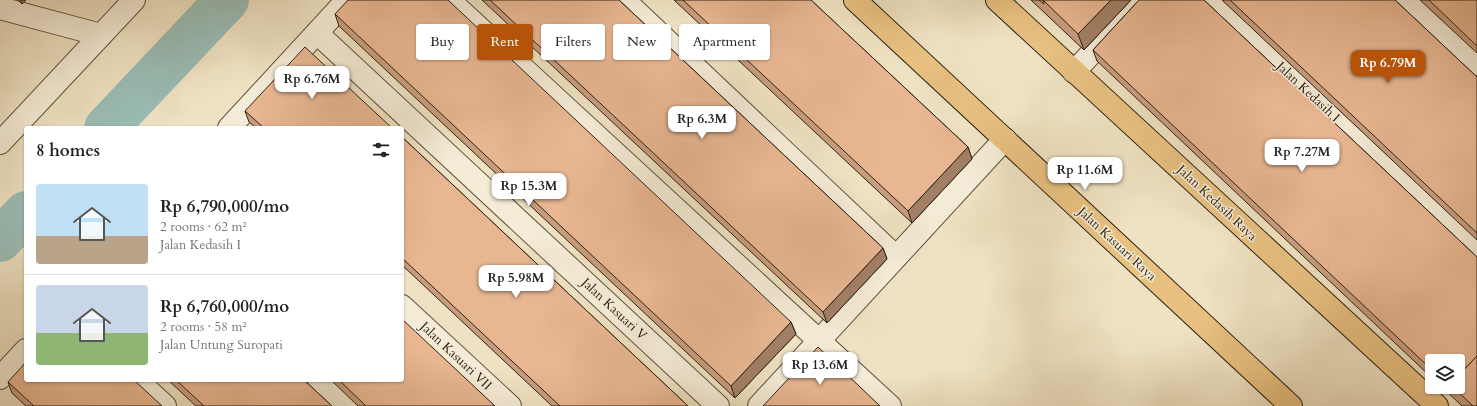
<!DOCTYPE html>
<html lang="en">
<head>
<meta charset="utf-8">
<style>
	body { margin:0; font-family:Cardo,serif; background:#f6f6f6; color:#202124; height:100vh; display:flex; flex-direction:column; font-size:15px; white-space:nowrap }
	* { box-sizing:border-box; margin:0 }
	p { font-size:13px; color:#757577 }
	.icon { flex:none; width:22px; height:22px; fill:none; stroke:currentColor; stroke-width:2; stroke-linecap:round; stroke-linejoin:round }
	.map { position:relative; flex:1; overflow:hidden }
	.details { position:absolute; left:24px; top:126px; width:380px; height:256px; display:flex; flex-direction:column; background:#fff; border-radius:4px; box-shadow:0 1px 3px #0004 }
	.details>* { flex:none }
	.guide { position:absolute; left:416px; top:24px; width:380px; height:36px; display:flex; gap:8px }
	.tools { position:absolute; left:1425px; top:354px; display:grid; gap:8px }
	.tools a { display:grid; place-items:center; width:40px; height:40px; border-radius:4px; background:#fff; box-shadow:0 1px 3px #0004; font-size:20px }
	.price { position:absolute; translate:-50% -34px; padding:0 9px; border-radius:8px; background:#fff; color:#222; font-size:13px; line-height:26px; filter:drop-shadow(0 1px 2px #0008) }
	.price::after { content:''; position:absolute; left:50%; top:24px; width:12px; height:9px; margin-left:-6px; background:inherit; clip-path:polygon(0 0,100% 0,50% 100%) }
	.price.active { background:#b45309; color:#fff }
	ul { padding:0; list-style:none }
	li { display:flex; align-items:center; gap:12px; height:100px; padding:0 12px }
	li+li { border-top:1px solid #e0e0e0 }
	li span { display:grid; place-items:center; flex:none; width:112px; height:80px; border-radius:4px; color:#555 }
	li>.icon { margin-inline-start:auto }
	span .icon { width:48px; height:48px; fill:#fffc; stroke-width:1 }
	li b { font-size:17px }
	h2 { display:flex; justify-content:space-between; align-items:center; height:48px; padding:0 12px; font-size:17px }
	.tag { padding:0 14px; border-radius:4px; background:#fff; box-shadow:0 1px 3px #0004; font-size:14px; line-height:36px }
	.tag.active { background:#b45309; color:#fff }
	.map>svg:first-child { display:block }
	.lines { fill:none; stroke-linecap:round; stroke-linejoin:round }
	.river { stroke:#9abdb5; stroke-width:44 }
	.minor-casing { stroke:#5e5240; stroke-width:24 }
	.major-casing { stroke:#2d2214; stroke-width:24 }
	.minor { stroke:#f5ecd7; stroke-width:22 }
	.major { stroke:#e8c181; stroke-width:22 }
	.wall { fill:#c89d7e; stroke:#2d2214 }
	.shaded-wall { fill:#a28066; stroke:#2d2214 }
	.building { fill:#e8b792; stroke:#2d2214 }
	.labels { text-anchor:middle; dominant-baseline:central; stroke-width:3; stroke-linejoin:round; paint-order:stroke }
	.street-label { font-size:13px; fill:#2d2214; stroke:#f5ecd7 }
</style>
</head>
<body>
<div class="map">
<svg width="1477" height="406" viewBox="0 0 1477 406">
	<rect width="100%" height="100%" fill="#efe2c2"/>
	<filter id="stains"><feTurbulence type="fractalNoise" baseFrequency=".005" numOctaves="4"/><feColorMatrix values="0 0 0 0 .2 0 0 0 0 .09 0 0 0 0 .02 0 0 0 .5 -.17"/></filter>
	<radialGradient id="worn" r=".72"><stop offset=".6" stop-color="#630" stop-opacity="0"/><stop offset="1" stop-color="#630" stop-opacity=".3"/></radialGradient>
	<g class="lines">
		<!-- river -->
		<g class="river">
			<path d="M106,128L227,0"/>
			<path d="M0,240L26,213"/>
		</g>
		<defs>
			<g id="minor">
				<path d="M449,0L890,406"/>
				<path d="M624,0L896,257"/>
				<path d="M1210,0L1477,249"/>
				<path d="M1407,0L1477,64"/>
				<path d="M0,8L101,35"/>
				<path d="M317,33L718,406"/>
				<path d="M1074,72L1141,0"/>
				<path d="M229,128L347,0"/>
				<path d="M0,143L134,0"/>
				<path d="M402,306L510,406"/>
				<path d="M0,378L26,350"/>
				<path d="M137,380L165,406"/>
				<path d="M319,380L347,406"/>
				<path d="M759,406L1005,139"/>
			</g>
			<g id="major">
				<path d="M855,0L1291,406"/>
				<path d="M997,0L1437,406"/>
			</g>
		</defs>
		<!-- minor casing -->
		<use href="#minor" class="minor-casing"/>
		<!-- major casing -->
		<use href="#major" class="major-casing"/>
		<!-- minor -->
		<use href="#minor" class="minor"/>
		<!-- major -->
		<use href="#major" class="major"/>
	</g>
	<!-- wall -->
	<g class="wall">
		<path d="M18,0H26L22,4Z"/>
		<path d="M482,0H619L883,248L887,259L827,323Z"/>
		<path d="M674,0H811L968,147L972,159L912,223Z"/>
		<path d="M1031,0H1131L1084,50Z"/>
		<path d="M1139,0H1204L1477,257V406H1462L1442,387H1458V361H1432V378L1097,61L1093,50Z"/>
		<path d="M1222,0H1395L1477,77V240Z"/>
		<path d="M1420,0H1477V53Z"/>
		<path d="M335,14L791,322L796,334L735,398L339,26Z"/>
		<path d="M245,111L392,128H256L249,122Z"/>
		<path d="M402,137L688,406H552L402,265Z"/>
		<path d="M168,380H304L332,406H196Z"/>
		<path d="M331,380H402L495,406H358Z"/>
		<path d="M8,382L162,406H26L12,393Z"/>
	</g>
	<!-- shaded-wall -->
	<g class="shaded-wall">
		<path d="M21,0H26L22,4Z"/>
		<path d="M1111,0H1131L1084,50L1078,34Z"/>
		<path d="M968,147L972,159L912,223L908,211Z"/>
		<path d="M883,248L887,259L827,323L823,312Z"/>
		<path d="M791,322L796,334L735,398L731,386Z"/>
	</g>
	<!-- building -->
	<g class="building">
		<path d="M348,0H448L791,322L731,386L335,14Z"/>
		<path d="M490,0H619L883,248L823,312Z"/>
		<path d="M683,0H811L968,147L908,211Z"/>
		<path d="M1039,0H1043L1044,4Z"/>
		<path d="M1043,0H1111L1078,34Z"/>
		<path d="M1139,0H1204L1477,257V356L1458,376V361H1432V370L1093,50Z"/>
		<path d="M1230,0H1395L1477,77V233Z"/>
		<path d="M1429,0H1477V46Z"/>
		<path d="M305,47L392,128H264L245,111Z"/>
		<path d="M402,137L688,406H560L402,258Z"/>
		<path d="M402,319L495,406H366L339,380H402Z"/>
		<path d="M818,347L880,406H763Z"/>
		<path d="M1477,356V406H1473L1453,387H1458V376Z"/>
		<path d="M26,362V380H134L162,406H34L8,382Z"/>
		<path d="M176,380H304L332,406H204Z"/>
	</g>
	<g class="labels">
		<!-- street labels -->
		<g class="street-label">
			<text transform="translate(1308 92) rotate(43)">Jalan Kedasih I</text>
			<text transform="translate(1217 203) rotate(43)">Jalan Kedasih Raya</text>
			<text transform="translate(1117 244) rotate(43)">Jalan Kasuari Raya</text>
			<text transform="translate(614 309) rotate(43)">Jalan Kasuari V</text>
			<text transform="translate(456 356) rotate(43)">Jalan Kasuari VII</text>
		</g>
	</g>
	<rect width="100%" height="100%" filter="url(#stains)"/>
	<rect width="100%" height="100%" fill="url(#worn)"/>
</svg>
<div class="tools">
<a><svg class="icon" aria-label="layers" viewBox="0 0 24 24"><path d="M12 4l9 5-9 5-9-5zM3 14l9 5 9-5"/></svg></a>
</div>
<b class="price active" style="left:1388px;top:84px">Rp 6.79M</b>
<b class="price" style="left:312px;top:100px">Rp 6.76M</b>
<b class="price" style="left:702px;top:140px">Rp 6.3M</b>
<b class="price" style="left:1302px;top:173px">Rp 7.27M</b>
<b class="price" style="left:1085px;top:191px">Rp 11.6M</b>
<b class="price" style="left:529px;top:207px">Rp 15.3M</b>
<b class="price" style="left:516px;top:299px">Rp 5.98M</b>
<b class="price" style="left:820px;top:386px">Rp 13.6M</b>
<div class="guide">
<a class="tag">Buy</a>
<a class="tag active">Rent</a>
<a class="tag">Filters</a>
<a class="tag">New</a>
<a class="tag">Apartment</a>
</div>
<section class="details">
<h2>8 homes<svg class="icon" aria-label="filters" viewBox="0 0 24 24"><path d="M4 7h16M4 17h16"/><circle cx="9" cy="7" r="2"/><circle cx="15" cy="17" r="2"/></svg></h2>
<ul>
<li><span style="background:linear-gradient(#bfe0f5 65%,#b9a48a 0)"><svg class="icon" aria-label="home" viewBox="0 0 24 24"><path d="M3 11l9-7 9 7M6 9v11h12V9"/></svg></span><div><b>Rp 6,790,000/mo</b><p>2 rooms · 62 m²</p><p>Jalan Kedasih I</p></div></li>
<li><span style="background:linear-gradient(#c9d6e8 60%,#8fb573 0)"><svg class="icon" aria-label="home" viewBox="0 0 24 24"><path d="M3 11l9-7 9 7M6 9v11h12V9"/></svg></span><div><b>Rp 6,760,000/mo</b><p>2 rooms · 58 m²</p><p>Jalan Untung Suropati</p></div></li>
</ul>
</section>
</div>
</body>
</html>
